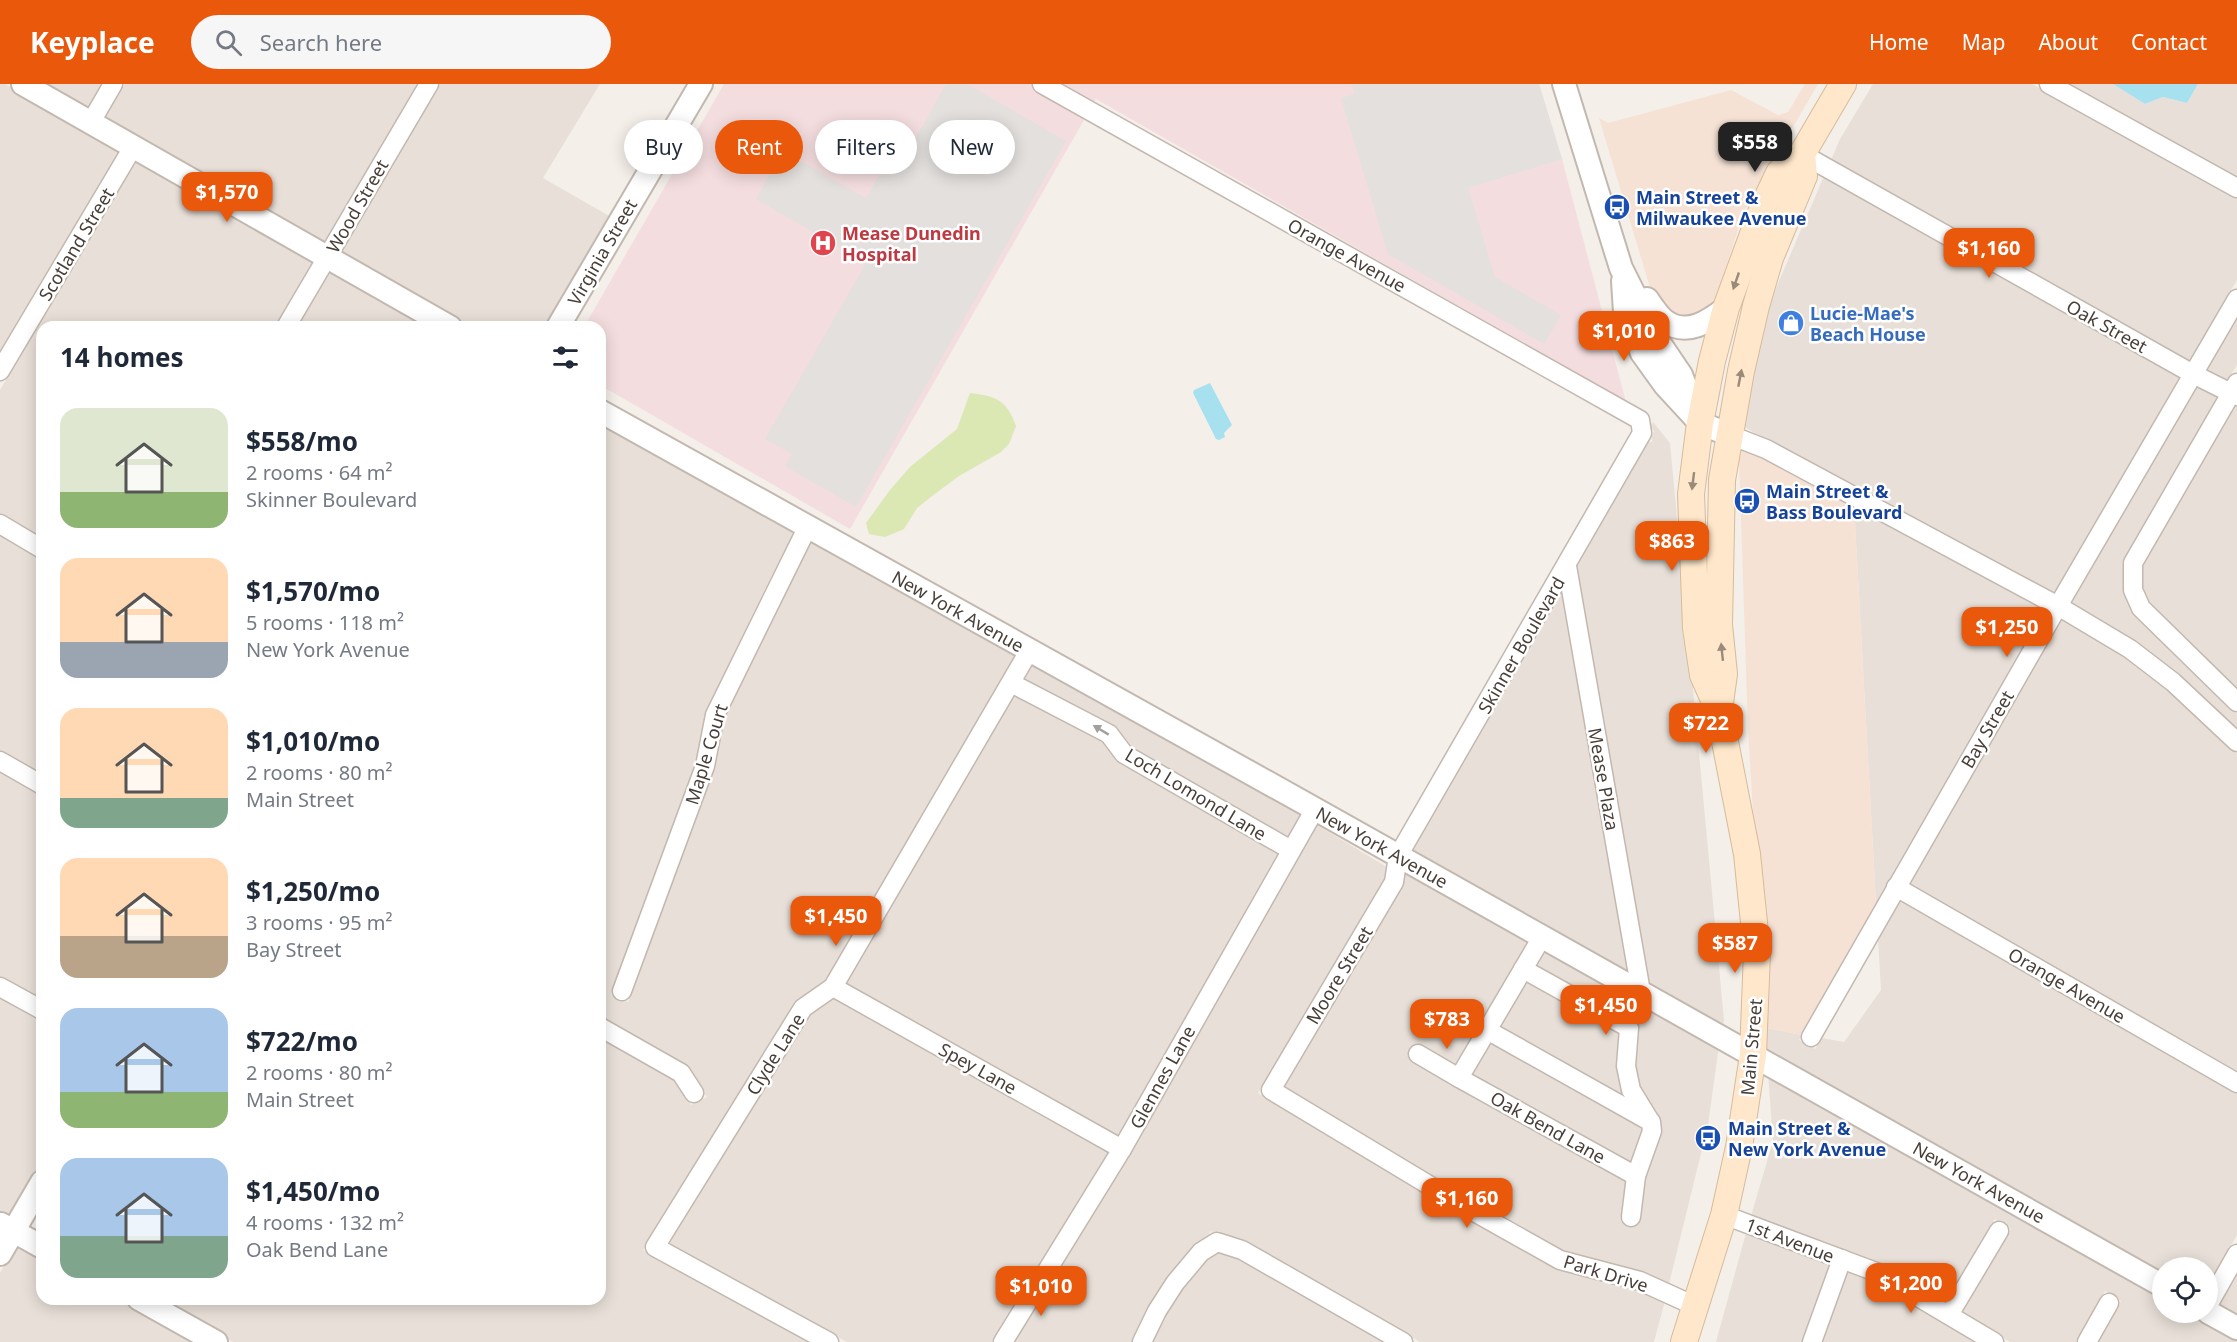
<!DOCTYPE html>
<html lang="en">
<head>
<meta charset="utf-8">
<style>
	body { margin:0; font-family:"Noto Sans",sans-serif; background:#f6f6f7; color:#1f2937; height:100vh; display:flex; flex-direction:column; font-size:22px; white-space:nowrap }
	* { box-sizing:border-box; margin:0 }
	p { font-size:20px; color:#747a83 }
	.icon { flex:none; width:33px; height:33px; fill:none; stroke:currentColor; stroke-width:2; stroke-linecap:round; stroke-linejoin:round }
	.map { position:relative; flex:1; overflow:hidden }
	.details { position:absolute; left:36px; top:237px; width:570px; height:984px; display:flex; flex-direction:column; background:#fff; border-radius:18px; box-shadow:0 3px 15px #0003 }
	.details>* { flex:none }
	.banner { position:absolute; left:624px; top:36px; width:570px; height:54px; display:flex; gap:12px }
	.fabs { position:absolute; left:2152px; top:1173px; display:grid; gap:12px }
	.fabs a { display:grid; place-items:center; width:66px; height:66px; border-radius:50%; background:#fff; box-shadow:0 3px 15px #0003; font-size:30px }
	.price { position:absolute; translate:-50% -51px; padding:0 14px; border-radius:12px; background:#ea580c; color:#fff; font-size:20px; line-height:39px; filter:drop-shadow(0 2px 3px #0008) }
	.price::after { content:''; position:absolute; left:50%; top:36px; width:18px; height:14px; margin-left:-9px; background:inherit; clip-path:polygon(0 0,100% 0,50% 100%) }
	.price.active { background:#222; color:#fff }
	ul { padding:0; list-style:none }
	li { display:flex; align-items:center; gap:18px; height:150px; padding:0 24px }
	li span { display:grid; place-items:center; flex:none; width:168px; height:120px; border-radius:18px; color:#555 }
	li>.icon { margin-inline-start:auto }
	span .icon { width:72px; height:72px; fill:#fffc; stroke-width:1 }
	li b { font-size:26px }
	h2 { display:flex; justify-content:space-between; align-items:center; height:72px; padding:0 24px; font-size:26px }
	.tag { padding:0 21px; border-radius:27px; background:#fff; box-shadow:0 3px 15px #0003; font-size:21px; line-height:54px }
	.tag.active { background:#ea580c; color:#fff }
	header { display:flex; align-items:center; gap:36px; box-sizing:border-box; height:84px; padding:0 30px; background:#ea580c; color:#fff }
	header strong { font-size:28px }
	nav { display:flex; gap:33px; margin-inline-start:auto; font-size:21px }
	.search { width:420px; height:54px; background:#f6f6f7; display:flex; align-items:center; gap:15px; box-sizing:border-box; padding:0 21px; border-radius:33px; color:#747a83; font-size:22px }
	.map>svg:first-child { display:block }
	.residential { fill:#e8e0d8 }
	.commercial { fill:#f5e2d5 }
	.medical { fill:#f4dddf }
	.green { fill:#dbe8b3 }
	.parking { fill:#e3e0de }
	.water { fill:#a7e1f0 }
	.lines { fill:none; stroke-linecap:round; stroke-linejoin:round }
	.minor-casing { stroke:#c3b8af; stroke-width:21 }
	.tertiary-casing { stroke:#c3b8af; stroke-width:26 }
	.secondary-casing { stroke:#d6bb9c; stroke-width:28 }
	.minor { stroke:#fff; stroke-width:18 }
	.tertiary { stroke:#fff; stroke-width:22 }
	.secondary { stroke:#fee7ca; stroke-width:26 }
	.oneway { fill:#9a8a7a }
	.oneway2 { fill:#a49e9c }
	.labels { text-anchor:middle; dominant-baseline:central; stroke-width:5; stroke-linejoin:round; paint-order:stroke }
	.transit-label { font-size:18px; font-weight:bold; fill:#164399; stroke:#fff; text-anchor:start }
	.street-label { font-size:18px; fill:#483e38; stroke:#fff }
	.health-label { font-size:18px; font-weight:bold; fill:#be3a42; stroke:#fff; text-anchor:start }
	.shop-label { font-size:18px; font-weight:bold; fill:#366cbe; stroke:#fff; text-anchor:start }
</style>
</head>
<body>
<header>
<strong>Keyplace</strong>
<div class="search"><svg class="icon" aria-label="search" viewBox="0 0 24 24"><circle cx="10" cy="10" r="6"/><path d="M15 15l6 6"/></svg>Search here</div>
<nav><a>Home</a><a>Map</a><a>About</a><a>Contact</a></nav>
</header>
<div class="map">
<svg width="2237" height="1258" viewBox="0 0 2237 1258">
	<rect width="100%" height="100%" fill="#f4efe9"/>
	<!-- residential -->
	<g class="residential">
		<path d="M0,0H5L121,65L0,269Z"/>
		<path d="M41,0H102L87,26Z"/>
		<path d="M125,0H417L324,160L103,36Z"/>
		<path d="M440,0H600L543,94L611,133L547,243H467L340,170Z"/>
		<path d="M1873,0H2032L2237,114V196L2189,278L1831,76L1840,55Z"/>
		<path d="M2067,0H2113L2145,20L2163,13L2187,19L2198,0H2237V94Z"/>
		<path d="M137,75L315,175L275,243H42V455L0,430V306Z"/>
		<path d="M1824,92L2180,293L2054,510L1826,387L1762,354L1742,341L1762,237Z"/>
		<path d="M332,185L433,243H297Z"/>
		<path d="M2237,234V281L2227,297L2206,287Z"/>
		<path d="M2197,302L2218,312L2125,474V509L2134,529L2237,630V646L2179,592L2070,519Z"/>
		<path d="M2236,321H2237V606L2149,519L2143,505L2142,482Z"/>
		<path d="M600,337L795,445L706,626L696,679L611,911L628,918L714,686L724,634L812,454L1017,570L826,897L795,919L643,1166L811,1258H233L157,1215H600V953L675,995L691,1021L707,1013L686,982L600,934Z"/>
		<path d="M1653,338L1670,359L1724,936L1723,944L1649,903L1576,484L1648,358H1652V352L1654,347L1650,343Z"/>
		<path d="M1854,421L2045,524L1876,819Z"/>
		<path d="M0,449L42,474V691L0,667Z"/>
		<path d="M1562,509L1629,891L1411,770Z"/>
		<path d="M2062,534L2125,572L2167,604L2237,670V989L1909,800Z"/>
		<path d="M1033,579L1168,654L1300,731L1287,754L1130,664L1113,643L1024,596Z"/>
		<path d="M1015,611L1103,656L1119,678L1278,769L1118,1053L846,900Z"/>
		<path d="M0,687L42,711V916L0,893Z"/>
		<path d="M1317,741L1387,783L1385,795L1258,1009L1457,1129L1665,1217L1654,1258H1420L1246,1159L1223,1151L1219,1147L1215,1149L1210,1147L1209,1152L1193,1162L1167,1193L1149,1222L1132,1258H1015L1126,1077Z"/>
		<path d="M1405,786L1719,962L1708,1041L1669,1200L1643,1189L1563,1168L1466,1114L1283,1004L1402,803Z"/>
		<path d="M1900,815L2237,1009V1151L2208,1201V1184H2163V1193L1767,969L1766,944L1802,951L1799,956L1815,965L1822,954L1844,958L1881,906L1878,855Z"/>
		<path d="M0,912L42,936V1080L9,1135L0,1129Z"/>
		<path d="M834,913L1109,1068L992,1258H847L668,1161L811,930Z"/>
		<path d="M1768,989L2163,1212V1228L2192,1229L2237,1254V1258H2098L2121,1217L2105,1207L2076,1258H2010L1962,1229L2011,1145L1995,1135L1945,1219L1751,1132L1773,1057Z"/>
		<path d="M1746,1149L1830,1180L1802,1258H1716Z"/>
		<path d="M17,1159L42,1172V1215H121L199,1258H0V1189Z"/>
		<path d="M1219,1168L1238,1174L1386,1258H1152L1165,1232L1183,1205L1208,1175Z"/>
		<path d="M1848,1187L1872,1196L1976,1258H1822Z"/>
		<path d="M2237,1189V1235L2217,1223Z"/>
	</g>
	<!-- commercial -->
	<g class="commercial">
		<path d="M1805,0H1818L1743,129L1715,220L1692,235L1671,230L1651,207L1599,34L1608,39L1731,6L1778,31L1788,28Z"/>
		<path d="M1740,364L1763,373L1854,421L1876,819L1802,951L1766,944L1748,645L1739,375Z"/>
	</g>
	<!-- medical -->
	<path class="medical" d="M724,0H1539L1562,75L1626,318L1096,15L850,445L600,301V243H584Z"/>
	<!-- green -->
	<path class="green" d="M970,309C996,312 1007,316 1016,342L1009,360L1001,368L959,392L932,412L917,424L904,445L885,453L869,450L866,439L890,406L910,383L957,345Z"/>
	<!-- parking -->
	<g class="parking">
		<path d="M946,0H967L1066,57L856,423L785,382L792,370L765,355L866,179L756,115L783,67L866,114L889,74L901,80Z"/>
		<path d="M1352,0H1539L1562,75L1468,104L1495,193L1561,231L1544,260L1388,170L1341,14L1355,10Z"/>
	</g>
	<!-- water -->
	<g class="water">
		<path d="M2113,0H2198L2187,19L2163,13L2145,20Z"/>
		<path d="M1210,299L1232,341L1224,349L1225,353L1219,356L1216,355L1193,309L1194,306Z"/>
	</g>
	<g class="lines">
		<defs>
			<g id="minor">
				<path d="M1042,0L1640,336L1642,349L1398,772L1394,798L1271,1006L1462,1121L1560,1176L1640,1197L1695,1222"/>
				<path d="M2049,0L2237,104"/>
				<path d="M91,38L113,0"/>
				<path d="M1802,70L2193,290L2237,312"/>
				<path d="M286,243L429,0"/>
				<path d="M0,287L133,63"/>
				<path d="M2237,299L2133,479V506L2141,524L2237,618"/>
				<path d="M1730,351L1766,365L2058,522L2130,565L2173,598L2237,658"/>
				<path d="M0,440L42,465"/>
				<path d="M1567,482L1641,908"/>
				<path d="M1011,599L1109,650L1124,670L1291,766"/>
				<path d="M0,677L42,701"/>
				<path d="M1896,803L2237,999"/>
				<path d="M1523,885L1629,944L1626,982L1631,1006L1650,1037"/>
				<path d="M0,903L42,926"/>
				<path d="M833,903L1122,1065"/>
				<path d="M622,907L705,682L715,631L808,442"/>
				<path d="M600,943L681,989L694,1009"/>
				<path d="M1487,946L1651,1038L1652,1047L1636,1092L1459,994L1542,853"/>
				<path d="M1811,953L2058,522L2237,215"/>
				<path d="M1418,970L1459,994"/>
				<path d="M1724,1131L1876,1188L1994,1258"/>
				<path d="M1631,1133L1636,1092"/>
				<path d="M2208,1221L2237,1170"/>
				<path d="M1949,1231L1999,1147"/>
				<path d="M829,1258L655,1163L803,924L833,903L1029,567"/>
				<path d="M1003,1258L1122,1065L1315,725"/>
				<path d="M1142,1258L1157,1227L1175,1199L1201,1168L1217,1158L1242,1166L1403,1258"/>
				<path d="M1812,1258L1842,1175"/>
				<path d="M2087,1258L2109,1219"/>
			</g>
			<g id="tertiary">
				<path d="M23,0L450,243"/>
				<path d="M1564,0L1621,184L1656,254L1681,291L1700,339"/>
				<path d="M1623,197L1625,228L1642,269L1665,301L1700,339L1730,351"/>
				<path d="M1647,215C1652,222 1658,232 1665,237C1687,253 1709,237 1726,224"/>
				<path d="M558,243L701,0"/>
				<path d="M600,327L1315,725L2163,1202"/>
				<path d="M1,1140L42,1163"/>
				<path d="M0,1170L42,1098"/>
				<path d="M139,1215L216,1258"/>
				<path d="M2208,1228L2237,1244"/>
			</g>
			<g id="secondary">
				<path d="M1719,626L1724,590L1719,541L1722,396L1741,287L1756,222L1770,174L1804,92L1802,70"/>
				<path d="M1684,1258L1724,1131L1739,1063L1753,971L1757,868L1747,770L1719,627L1703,591L1696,544L1691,410L1700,339L1712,277L1726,224L1763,123L1779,89L1802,70L1843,0"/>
			</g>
		</defs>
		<!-- minor casing -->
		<use href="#minor" class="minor-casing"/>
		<!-- tertiary casing -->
		<use href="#tertiary" class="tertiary-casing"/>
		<!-- secondary casing -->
		<use href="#secondary" class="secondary-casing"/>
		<!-- minor -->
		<use href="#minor" class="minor"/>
		<!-- tertiary -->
		<use href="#tertiary" class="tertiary"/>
		<!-- secondary -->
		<use href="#secondary" class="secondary"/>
	</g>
	<!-- one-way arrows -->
	<defs><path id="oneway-solid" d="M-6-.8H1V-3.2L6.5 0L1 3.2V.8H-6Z" transform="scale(1.5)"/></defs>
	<g class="oneway">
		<use href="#oneway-solid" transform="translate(1736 197) rotate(109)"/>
		<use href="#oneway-solid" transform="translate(1740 294) rotate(-79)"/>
		<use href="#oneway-solid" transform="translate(1693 397) rotate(97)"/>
		<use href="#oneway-solid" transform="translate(1722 568) rotate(-96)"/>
	</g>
	<use class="oneway2" href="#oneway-solid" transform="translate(1101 646) rotate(-149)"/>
	<!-- icons -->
	<defs>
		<symbol id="bus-disc" viewBox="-11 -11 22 22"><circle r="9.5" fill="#1a4fb4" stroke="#fff"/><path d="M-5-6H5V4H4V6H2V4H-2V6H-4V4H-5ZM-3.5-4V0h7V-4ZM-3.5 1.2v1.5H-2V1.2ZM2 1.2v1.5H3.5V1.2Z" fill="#fff"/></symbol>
		<symbol id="hospital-disc" viewBox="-11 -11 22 22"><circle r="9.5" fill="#e0444e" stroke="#fff"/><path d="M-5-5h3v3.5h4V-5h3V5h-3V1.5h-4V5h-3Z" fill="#fff"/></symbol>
		<symbol id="shop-disc" viewBox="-11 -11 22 22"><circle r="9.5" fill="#3f7fe0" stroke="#fff"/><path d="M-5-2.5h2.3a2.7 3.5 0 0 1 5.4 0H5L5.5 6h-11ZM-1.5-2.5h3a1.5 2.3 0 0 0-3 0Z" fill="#fff"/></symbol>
	</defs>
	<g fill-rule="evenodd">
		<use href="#bus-disc" x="1602" y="108" width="30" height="30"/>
		<use href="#hospital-disc" x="808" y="144" width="30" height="30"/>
		<use href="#shop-disc" x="1776" y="224" width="30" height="30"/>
		<use href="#bus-disc" x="1732" y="402" width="30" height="30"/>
		<use href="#bus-disc" x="1693" y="1039" width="30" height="30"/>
	</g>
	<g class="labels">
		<!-- transit labels -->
		<g class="transit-label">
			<text x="1636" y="113">Main Street &amp;<tspan x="1636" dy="21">Milwaukee Avenue</tspan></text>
			<text x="1766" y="407">Main Street &amp;<tspan x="1766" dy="21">Bass Boulevard</tspan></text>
			<text x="1728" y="1044">Main Street &amp;<tspan x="1728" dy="21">New York Avenue</tspan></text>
		</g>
		<!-- street labels -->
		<g class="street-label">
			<text transform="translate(357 122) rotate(-60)">Wood Street</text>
			<text transform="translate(76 160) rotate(-59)">Scotland Street</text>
			<text transform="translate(602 168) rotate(-60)">Virginia Street</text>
			<text transform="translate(1347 171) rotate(29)">Orange Avenue</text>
			<text transform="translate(2107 242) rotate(29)">Oak Street</text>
			<text transform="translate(958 527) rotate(29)">New York Avenue</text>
			<text transform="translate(1521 561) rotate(-60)">Skinner Boulevard</text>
			<text transform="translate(1987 645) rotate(-60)">Bay Street</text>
			<text transform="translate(706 670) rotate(-73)">Maple Court</text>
			<text transform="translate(1604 695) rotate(80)">Mease Plaza</text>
			<text transform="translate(1196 710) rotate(31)">Loch Lomond Lane</text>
			<text transform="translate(1382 763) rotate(29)">New York Avenue</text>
			<text transform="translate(1339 891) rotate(-59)">Moore Street</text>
			<text transform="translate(2067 901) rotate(30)">Orange Avenue</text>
			<text transform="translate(1751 963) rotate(-85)">Main Street</text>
			<text transform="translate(775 970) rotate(-58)">Clyde Lane</text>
			<text transform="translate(978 984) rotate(29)">Spey Lane</text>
			<text transform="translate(1162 993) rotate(-61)">Glennes Lane</text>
			<text transform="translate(1548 1043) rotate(29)">Oak Bend Lane</text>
			<text transform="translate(1979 1098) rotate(29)">New York Avenue</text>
			<text transform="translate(1790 1156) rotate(21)">1st Avenue</text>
			<text transform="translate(1606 1189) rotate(17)">Park Drive</text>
		</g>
		<!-- health labels -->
		<g class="health-label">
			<text x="842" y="149">Mease Dunedin<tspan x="842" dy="21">Hospital</tspan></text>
		</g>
		<!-- shop labels -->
		<g class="shop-label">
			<text x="1810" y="229">Lucie-Mae's<tspan x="1810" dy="21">Beach House</tspan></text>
		</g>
	</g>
</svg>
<div class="fabs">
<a><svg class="icon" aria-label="locate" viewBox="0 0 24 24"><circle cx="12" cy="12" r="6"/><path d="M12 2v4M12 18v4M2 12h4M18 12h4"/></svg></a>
</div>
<b class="price active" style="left:1755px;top:89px">$558</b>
<b class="price" style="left:227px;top:139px">$1,570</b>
<b class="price" style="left:1989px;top:195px">$1,160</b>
<b class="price" style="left:1624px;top:278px">$1,010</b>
<b class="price" style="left:1672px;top:488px">$863</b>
<b class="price" style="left:2007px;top:574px">$1,250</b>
<b class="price" style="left:1706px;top:670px">$722</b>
<b class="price" style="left:836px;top:863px">$1,450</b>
<b class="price" style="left:1735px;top:890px">$587</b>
<b class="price" style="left:1606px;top:952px">$1,450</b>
<b class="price" style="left:1447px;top:966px">$783</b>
<b class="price" style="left:1467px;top:1145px">$1,160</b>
<b class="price" style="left:1911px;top:1230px">$1,200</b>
<b class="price" style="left:1041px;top:1233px">$1,010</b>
<div class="banner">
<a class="tag">Buy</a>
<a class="tag active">Rent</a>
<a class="tag">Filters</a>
<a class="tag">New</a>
</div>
<section class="details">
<h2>14 homes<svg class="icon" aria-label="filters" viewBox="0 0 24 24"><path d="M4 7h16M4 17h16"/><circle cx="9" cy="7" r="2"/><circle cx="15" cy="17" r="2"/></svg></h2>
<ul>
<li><span style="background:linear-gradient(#dfe7d0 70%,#8fb573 0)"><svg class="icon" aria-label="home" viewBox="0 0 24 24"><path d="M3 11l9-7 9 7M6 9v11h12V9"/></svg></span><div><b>$558/mo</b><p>2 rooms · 64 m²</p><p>Skinner Boulevard</p></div></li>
<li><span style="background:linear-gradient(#ffd9b3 70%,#9aa5b1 0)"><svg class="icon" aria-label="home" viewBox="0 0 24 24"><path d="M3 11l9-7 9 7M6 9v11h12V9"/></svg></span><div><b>$1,570/mo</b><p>5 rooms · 118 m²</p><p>New York Avenue</p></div></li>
<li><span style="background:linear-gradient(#ffd9b3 75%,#7fa58c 0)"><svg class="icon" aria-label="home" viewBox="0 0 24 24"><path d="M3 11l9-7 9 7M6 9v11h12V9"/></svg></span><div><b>$1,010/mo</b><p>2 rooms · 80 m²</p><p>Main Street</p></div></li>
<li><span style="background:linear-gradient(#ffd9b3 65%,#b9a48a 0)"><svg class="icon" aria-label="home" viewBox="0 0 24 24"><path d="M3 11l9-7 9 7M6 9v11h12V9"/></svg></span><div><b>$1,250/mo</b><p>3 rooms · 95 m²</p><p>Bay Street</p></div></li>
<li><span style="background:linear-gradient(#a9c7e8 70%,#8fb573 0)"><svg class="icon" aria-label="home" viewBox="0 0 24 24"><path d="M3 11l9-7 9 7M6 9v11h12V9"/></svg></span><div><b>$722/mo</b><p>2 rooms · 80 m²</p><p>Main Street</p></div></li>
<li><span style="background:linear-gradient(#a9c7e8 65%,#7fa58c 0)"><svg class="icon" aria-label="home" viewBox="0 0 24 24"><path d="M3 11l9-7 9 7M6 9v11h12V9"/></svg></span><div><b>$1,450/mo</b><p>4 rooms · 132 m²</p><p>Oak Bend Lane</p></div></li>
</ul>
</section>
</div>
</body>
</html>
